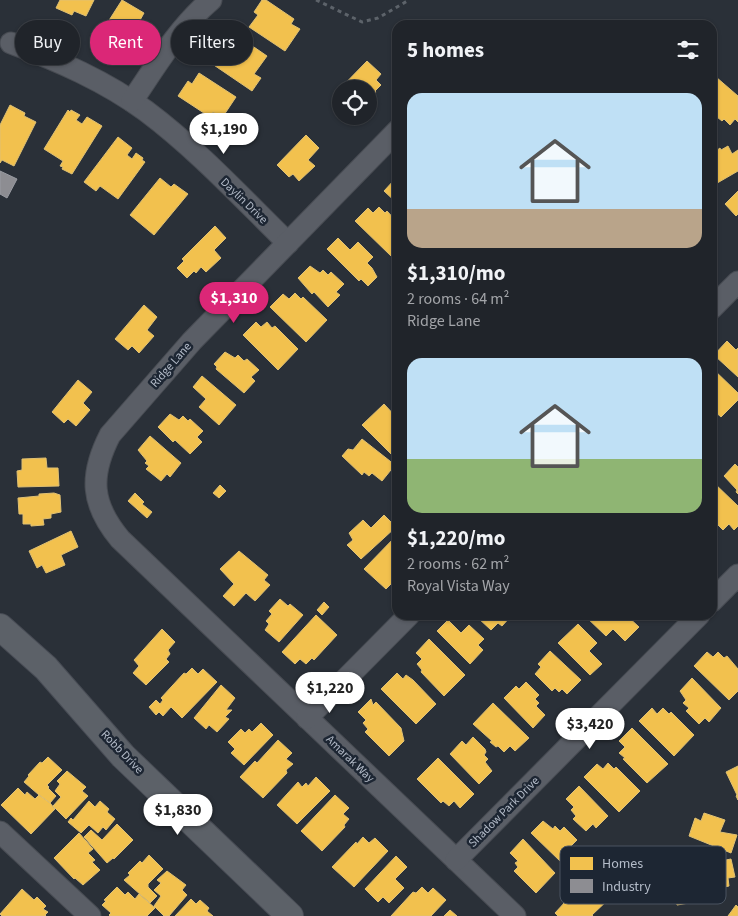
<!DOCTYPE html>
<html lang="en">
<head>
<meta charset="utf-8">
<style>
	body { margin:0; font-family:"Source Sans 3",sans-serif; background:#282c32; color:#f1f3f6; height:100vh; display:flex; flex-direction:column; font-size:19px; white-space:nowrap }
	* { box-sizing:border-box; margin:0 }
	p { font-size:16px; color:#a2a4a8 }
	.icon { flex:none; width:28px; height:28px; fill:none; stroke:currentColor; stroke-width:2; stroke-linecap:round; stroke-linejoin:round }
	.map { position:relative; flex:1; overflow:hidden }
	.drawer { position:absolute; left:392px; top:20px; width:325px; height:600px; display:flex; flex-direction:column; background:#20242a; border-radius:15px; box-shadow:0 1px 4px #0004,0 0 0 1px #3d4147 }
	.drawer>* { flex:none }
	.banner { position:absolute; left:15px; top:20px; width:302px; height:45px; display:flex; gap:10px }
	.fabs { position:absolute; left:332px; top:80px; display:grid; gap:10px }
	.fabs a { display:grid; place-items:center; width:45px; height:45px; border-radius:50%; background:#20242a; box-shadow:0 1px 4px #0004,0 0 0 1px #3d4147; font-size:25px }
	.price { position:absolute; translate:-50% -42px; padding:0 11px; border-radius:18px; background:#fff; color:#222; font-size:16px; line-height:32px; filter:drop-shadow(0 1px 2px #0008) }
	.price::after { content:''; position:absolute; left:50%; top:30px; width:15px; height:11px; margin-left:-8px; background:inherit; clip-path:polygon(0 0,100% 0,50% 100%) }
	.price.active { background:#db2777; color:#fff }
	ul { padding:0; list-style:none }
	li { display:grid; align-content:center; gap:10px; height:265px; padding:0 15px }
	li span { display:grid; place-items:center; height:155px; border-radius:15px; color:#555 }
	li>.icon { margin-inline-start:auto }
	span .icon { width:90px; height:90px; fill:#fffc; stroke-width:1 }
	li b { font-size:21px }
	h2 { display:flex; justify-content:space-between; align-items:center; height:60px; padding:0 15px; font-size:21px }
	.tag { padding:0 18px; border-radius:22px; background:#20242a; box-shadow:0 1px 4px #0004,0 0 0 1px #3d4147; font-size:18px; line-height:45px }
	.tag.active { background:#db2777; color:#fff }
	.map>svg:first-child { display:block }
	.homes { fill:#f2c14e; stroke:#dfc073 }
	.industry { fill:#8d8d92; stroke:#999ba2 }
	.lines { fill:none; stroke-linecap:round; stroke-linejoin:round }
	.minor-casing { stroke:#484c53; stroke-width:23 }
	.major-casing { stroke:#484c55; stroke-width:28 }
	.path { stroke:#5d636a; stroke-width:3; stroke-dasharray:4 4; stroke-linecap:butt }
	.minor { stroke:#5a5e66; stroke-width:21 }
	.major { stroke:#5c6168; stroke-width:26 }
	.labels { text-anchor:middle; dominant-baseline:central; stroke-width:5; stroke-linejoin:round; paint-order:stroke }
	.street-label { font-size:12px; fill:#b4bcc9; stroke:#1d2633 }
	.key { fill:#1d2633; stroke:#4a5360; stroke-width:1 }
	.key-label { font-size:14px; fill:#b4bcc9 }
</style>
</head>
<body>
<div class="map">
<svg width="738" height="916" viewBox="0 0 738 916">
	<rect width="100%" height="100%" fill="#2a3038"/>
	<!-- homes -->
	<g class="homes">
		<path d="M60,0H94L86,16L74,11L72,15L56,8Z"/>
		<path d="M122,0L144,13L139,22L143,25L122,57L107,49L111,43L99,36Z"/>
		<path d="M262,0H266L294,19L291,24L300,29L285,51L249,27L258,15L254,12Z"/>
		<path d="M229,30L267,56L254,74L261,78L252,91L205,59L215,44L222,48L225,43L220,39L225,32L227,33Z"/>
		<path d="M367,61L381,74L376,80L381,85L375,91L376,92L369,100V89H341V104L333,96Z"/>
		<path d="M199,73L236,97L222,118L213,112L210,117L178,96L188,81L192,84Z"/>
		<path d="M716,77L738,96V122L735,119L730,125L724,119L722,121L712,113V82Z"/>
		<path d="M10,105L25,113L24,116L36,122L14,166L2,160L0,163V125Z"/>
		<path d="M68,110L70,112L71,110L80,115L76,120L82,124L87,117L102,126L72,174L62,169L63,167L60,166L63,161L44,149Z"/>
		<path d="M306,135L319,148L308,160L315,166L299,181L293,174L289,177L277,165Z"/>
		<path d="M118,137L132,148L127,155L132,159L136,153L143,158L142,160L145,162L118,199L100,186L96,191L84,182Z"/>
		<path d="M728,146L732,154L738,150V171L712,186V154L720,148L721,150Z"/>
		<path d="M160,178L171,187L174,184L188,194L154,235L130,215Z"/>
		<path d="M395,179L398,181V204L384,191Z"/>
		<path d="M738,191V214L736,216L725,204Z"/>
		<path d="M379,207L385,213L387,211L398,223V259L393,254L391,256L355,221L368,208L373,213Z"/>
		<path d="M215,226L226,238L214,250L221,258L206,272L201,267L196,273L194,271L187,278L177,268L184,261L182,259Z"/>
		<path d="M338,238L350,250L358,242L373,257L367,263L372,268L377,277L368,286L361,279L359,281L327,249Z"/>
		<path d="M310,266L320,273L323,270L328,275L331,272L344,284L336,292L340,295L328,307L314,292L312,294L298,278Z"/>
		<path d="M295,293L301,299L303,297L327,320L306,342L270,307L283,294L289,299Z"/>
		<path d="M144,305L157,317L147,330L154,336L139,353L132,346L128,350L115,339Z"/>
		<path d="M256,322L261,327L267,322L272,328L275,326L298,349L278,370L243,335Z"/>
		<path d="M727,341L736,350L738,348V377L714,355Z"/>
		<path d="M225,352L235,358L238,355L244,361L247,359L259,370L251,377L255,381L244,393L216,369L217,367L214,364Z"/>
		<path d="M712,368L738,393V400L721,417L712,409Z"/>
		<path d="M202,376L236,405L219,425L199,407L206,399L193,387Z"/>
		<path d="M78,380L92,392L83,403L90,410L76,426L68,419L64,423L52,412Z"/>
		<path d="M384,404L398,419L397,460L362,425Z"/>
		<path d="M170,414L179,420L183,416L188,421L190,419L203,431L197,437L202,442L190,454L175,440L173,442L158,427Z"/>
		<path d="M150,436L181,463L170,477L167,474L161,481L146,469L149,466L145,463L147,461L138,450Z"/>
		<path d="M362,439L395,465L382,481L372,473L369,476L364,472L362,475L342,456L348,449L353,450Z"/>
		<path d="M46,458L47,468H58L59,486L18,487L17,471L22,470V459Z"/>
		<path d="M735,464L738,467V494L736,492L737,490L724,476Z"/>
		<path d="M712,481L738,506V526L734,530L729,524L723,530L717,524L715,525L712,522Z"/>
		<path d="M220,485L226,491L219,498L213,493Z"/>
		<path d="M54,493L60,495L61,512L51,514V518L43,519L44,525L31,526V524H23V514H19L18,498L39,496V494Z"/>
		<path d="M135,493L144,502L142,504L152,512L147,518L128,501Z"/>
		<path d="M384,515L396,527L361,559L347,545L353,540L349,533L363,520L371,528Z"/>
		<path d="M71,531L78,547L61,555L65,565L46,573L42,565L37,568L29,551Z"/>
		<path d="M398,534V577L386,589L364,569Z"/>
		<path d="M239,551L268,575L264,580L270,585L255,601L246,593L234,606L223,596L234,584L220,569Z"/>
		<path d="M280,599L288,606L290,604L303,615L279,642L265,630L269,624L266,621L272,614L269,611Z"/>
		<path d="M324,602L329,607L322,615L317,610Z"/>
		<path d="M316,615L337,635L314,660L312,658L306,664L300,659L295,664L282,652Z"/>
		<path d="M479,615H512L502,626L498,623L491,630L477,617Z"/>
		<path d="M584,615H626L639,627L625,641L613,629L606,636Z"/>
		<path d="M448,620L461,633L469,625L484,639L478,645L483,650L470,664L437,631Z"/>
		<path d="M578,624L597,643L589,651L602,664L590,675L558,643Z"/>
		<path d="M162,629L175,642L168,650L170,654L166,659L169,662L146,685L133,673L139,666L134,660Z"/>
		<path d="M429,639L465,675L444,696L421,672L422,670L417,664L422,659L416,653Z"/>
		<path d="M550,651L581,680L567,694L562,689L559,692L555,688L552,691L535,674L541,667L538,664Z"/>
		<path d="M707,652L713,657L718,652L724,658L727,656L738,669V691L729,700L694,666Z"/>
		<path d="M192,668L198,674L203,669L217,682L182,718L171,707L163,716L159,712L156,715L149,707L156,700L160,704L163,700L161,698L184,673L186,674Z"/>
		<path d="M397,673L403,679L406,675L413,680L436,704L416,724L381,689Z"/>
		<path d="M692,678L721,708L709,722L705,718L699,724L686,711L689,708L683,703L686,700L680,691Z"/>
		<path d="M526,682L539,695L535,699L539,703L536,706L545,715L533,728L504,698L516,686L519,689Z"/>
		<path d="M221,685L235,698L226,710H232L225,717L229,719L217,732L209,725L206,729L194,718Z"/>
		<path d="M371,699L373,705L376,702L401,728L404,741L389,756L365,732L368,729L363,723L366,720L358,712Z"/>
		<path d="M493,703L529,738L515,751L510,746L504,752L498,746L496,747L490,742L492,741L473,724Z"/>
		<path d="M652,708L657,714L663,708L669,714L671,712L694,735L674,756L639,721Z"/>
		<path d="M261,723L273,735L244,765L231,753L235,749L228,742L241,729L245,733L249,729L252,732Z"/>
		<path d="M632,728L668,764L647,783L623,759L625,758L619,753L625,747L619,741Z"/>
		<path d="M473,737L485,749L486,752L484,755L488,759L485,762L492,771L479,784L450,754L462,741L466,745Z"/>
		<path d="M278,740L292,753L286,759L293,764L286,770L287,773L263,798L240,777L255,761L257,763Z"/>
		<path d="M48,757L62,770L47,785L49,787L48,788L56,796L50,803L39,795L24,782L29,776L28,775L40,762L42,763Z"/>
		<path d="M438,758L474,794L460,808L454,801L449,806L443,801L441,803L417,779Z"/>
		<path d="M608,763L614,769L616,767L640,791L619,812L584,777L597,764L603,769Z"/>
		<path d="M738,766V800L736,796L737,795L726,772Z"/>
		<path d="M67,771L86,787L82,791L88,796L66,819L53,806L61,797L55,791L60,784L57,781Z"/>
		<path d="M316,777L330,791L297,824L277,805L298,782L302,787L306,783L308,786Z"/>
		<path d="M579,786L608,816L596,828L593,824L586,831L573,819L576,816L571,810L574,807L566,799Z"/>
		<path d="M18,788L25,795L27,792L35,799L39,795L50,803L55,809L31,834L1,805Z"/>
		<path d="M335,795L349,808L343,814L349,819L344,825L345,827L322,851L301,831Z"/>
		<path d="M89,801L95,807L100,801L109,809L107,812L115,819L106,830L103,827L98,833L89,825L81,833L68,822L71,818L73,820Z"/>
		<path d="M704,813L725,820L720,832L737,835L731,853L689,836L695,818L701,821Z"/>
		<path d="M543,821L553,829L555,826L560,831L564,827L577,840L570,847L573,850L561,862L531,833Z"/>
		<path d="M117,824L133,840L114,859L113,858L107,863L84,837L91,830L102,840Z"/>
		<path d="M79,833L93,849L88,853L95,860L92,862L100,870L83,885L75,878L74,879L54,858Z"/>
		<path d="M363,837L369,843L375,838L388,851L354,887L332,867L356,842L357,844Z"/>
		<path d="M523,839L555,873L536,893L514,871L518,867L515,863L518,861L510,853Z"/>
		<path d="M149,855L163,869L148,884V887L157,896L150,903L124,880L130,875L128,873L140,861L142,863Z"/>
		<path d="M396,856L407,867L395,879L404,888L389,903L383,897L378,902L365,889Z"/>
		<path d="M731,859L735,877L728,878L729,886L720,888L721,891L694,896L695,902L677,905L669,865L688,861L689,867Z"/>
		<path d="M167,871L186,885L182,890L187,895L169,916H164L154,906L161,896L154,890L161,883L157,880Z"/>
		<path d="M589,876L611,897L592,915L593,916H558L555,913Z"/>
		<path d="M117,887L125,895L128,892L135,899L139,894L155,908L147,916H110L109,915L111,913L102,905L106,901L104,900Z"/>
		<path d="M422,887L428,893L433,888L446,900L431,916H391L413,892L416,893Z"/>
		<path d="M22,889L34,900L37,897L46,906L43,909L48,912L45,915L46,916H2L0,914Z"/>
		<path d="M191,899L196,904L200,900L209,908L207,911L213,916H175Z"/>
		<path d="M736,905L738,907V916H728Z"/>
		<path d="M450,910L457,916H444Z"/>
	</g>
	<!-- industry -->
	<path class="industry" d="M0,171L17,179L7,198L0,194Z"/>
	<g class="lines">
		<defs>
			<g id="minor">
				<path d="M11,43C59,61 105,81 146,111C198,150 242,198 288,243"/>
				<path d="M132,101C156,66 178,28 211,0"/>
				<path d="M398,130L192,341L110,435C89,476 91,504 120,539L515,916"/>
				<path d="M712,308L738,282"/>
				<path d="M712,601L738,575"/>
				<path d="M307,718L409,615"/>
				<path d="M0,832L90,916"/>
				<path d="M456,860L699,615"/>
			</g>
			<path id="major" d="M0,627L46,668L123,756L290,916"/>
		</defs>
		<!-- minor casing -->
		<use href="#minor" class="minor-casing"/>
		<!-- major casing -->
		<use href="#major" class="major-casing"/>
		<!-- path -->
		<path class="path" d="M316,0L362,22L378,18L409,0"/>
		<!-- minor -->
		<use href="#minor" class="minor"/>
		<!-- major -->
		<use href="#major" class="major"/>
	</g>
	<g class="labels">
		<!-- street labels -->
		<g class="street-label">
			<text transform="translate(244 201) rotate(44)">Daylin Drive</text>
			<text transform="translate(171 365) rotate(-49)">Ridge Lane</text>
			<text transform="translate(122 752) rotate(46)">Robb Drive</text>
			<text transform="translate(350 759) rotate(44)">Amarak Way</text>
			<text transform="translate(504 812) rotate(-45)">Shadow Park Drive</text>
		</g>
	</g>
	<!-- legend -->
	<rect x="560" y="846" width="166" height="58" rx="8" class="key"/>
	<rect x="570" y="857" width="23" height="13" fill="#f2c14e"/>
	<rect x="570" y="879" width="23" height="14" fill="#8d8d92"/>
	<g class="key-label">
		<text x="602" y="868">Homes</text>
		<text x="602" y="891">Industry</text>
	</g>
</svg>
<div class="fabs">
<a><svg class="icon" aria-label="locate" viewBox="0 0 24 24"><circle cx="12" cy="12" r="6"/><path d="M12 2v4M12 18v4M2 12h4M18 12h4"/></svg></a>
</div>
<b class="price" style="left:224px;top:155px">$1,190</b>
<b class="price active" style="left:234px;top:324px">$1,310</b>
<b class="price" style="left:330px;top:714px">$1,220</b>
<b class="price" style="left:590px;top:750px">$3,420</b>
<b class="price" style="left:178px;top:836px">$1,830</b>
<div class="banner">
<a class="tag">Buy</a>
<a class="tag active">Rent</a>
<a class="tag">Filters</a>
</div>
<section class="drawer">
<h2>5 homes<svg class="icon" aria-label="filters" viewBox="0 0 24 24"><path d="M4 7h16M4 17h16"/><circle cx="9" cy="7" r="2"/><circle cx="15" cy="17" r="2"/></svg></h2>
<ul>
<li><span style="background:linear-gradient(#bfe0f5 75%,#b9a48a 0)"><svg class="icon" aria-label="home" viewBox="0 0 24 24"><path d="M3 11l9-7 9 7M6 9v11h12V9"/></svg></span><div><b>$1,310/mo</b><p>2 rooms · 64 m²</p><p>Ridge Lane</p></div></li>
<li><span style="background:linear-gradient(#bfe0f5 65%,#8fb573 0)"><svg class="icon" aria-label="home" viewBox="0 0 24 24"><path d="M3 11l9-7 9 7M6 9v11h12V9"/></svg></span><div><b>$1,220/mo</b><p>2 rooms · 62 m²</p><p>Royal Vista Way</p></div></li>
</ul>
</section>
</div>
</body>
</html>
